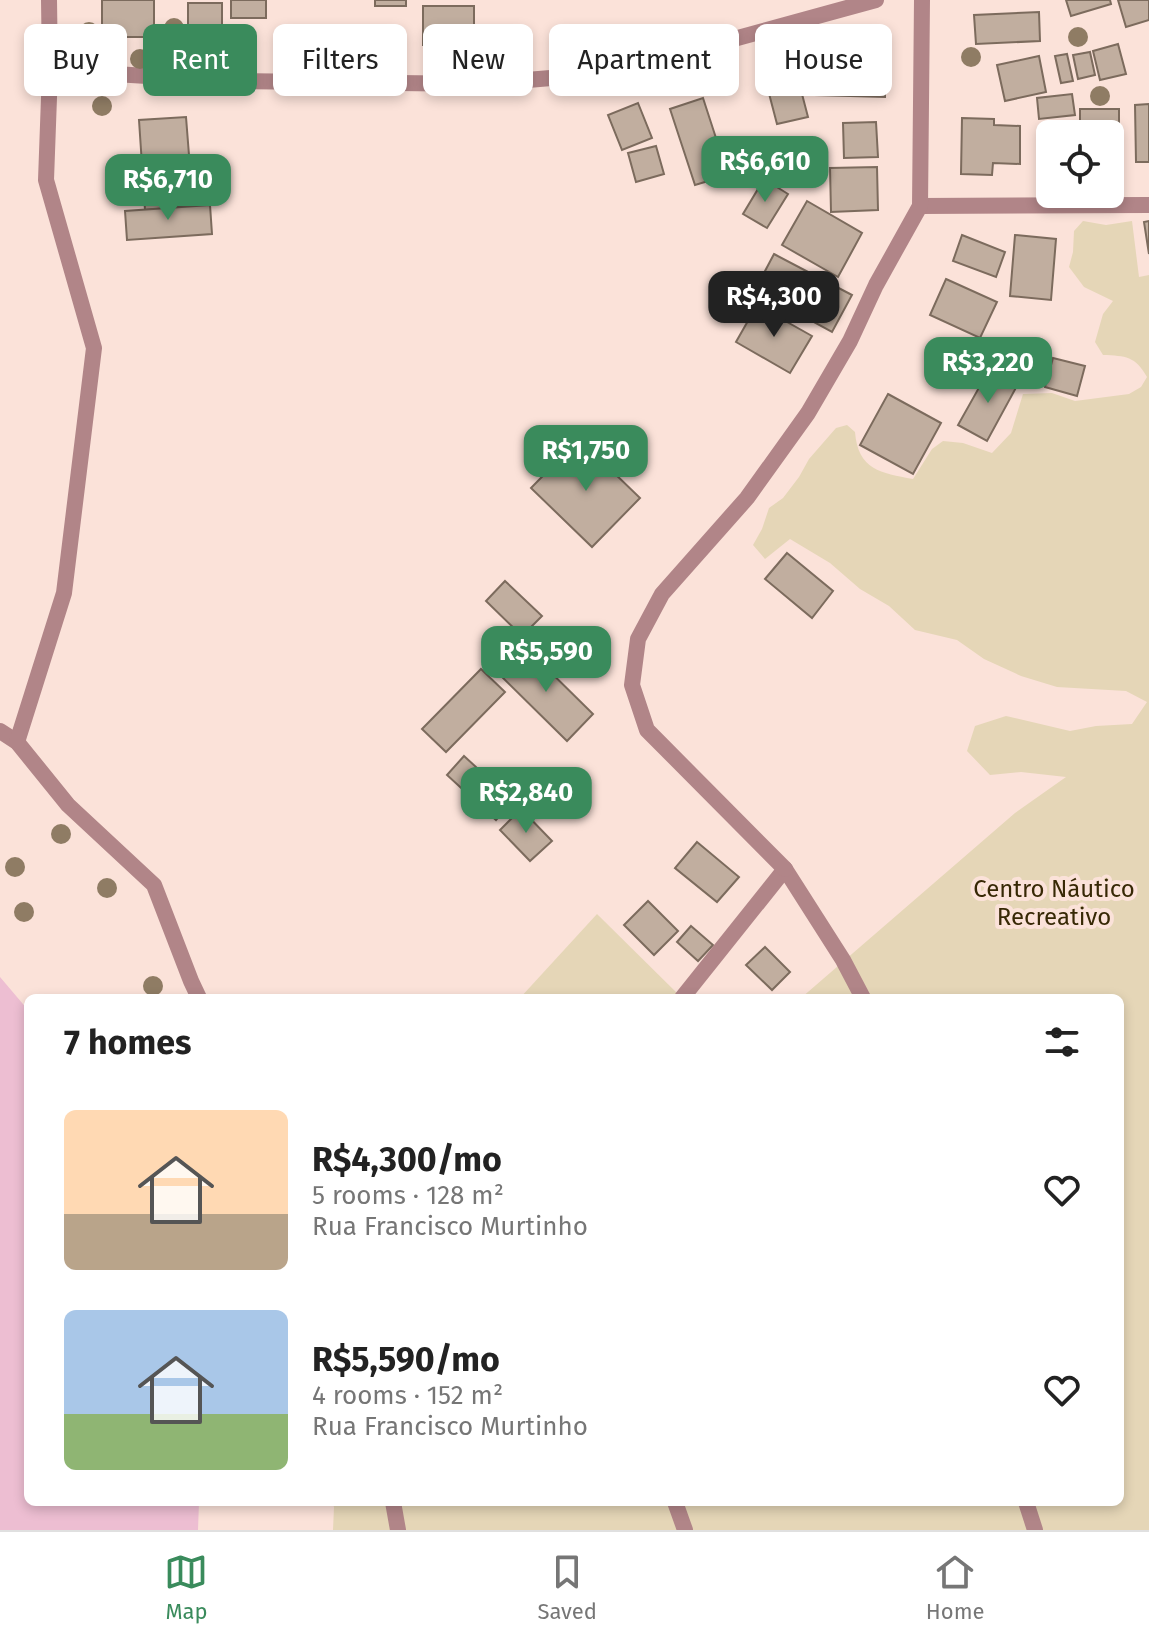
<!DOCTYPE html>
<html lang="en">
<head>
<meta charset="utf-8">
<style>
	body { margin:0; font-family:"Fira Sans",sans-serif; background:#f6f6f6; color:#222; height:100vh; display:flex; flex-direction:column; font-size:30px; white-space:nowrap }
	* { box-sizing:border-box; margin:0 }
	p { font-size:26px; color:#767676 }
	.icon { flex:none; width:44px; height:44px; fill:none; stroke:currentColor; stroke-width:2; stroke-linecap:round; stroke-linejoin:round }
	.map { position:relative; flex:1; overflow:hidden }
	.side { position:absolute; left:24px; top:994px; width:1100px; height:512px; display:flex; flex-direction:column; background:#fff; border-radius:12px; box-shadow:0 4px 12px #0003 }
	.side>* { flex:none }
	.hud { position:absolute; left:24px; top:24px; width:1102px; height:72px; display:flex; gap:16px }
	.tools { position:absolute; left:1036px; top:120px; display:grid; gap:16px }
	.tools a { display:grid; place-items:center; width:88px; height:88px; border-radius:12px; background:#fff; box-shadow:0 4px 12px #0003; font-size:40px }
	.price { position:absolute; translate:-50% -68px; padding:0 18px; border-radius:16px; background:#3a8b5c; color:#fff; font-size:26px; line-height:52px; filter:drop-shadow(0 2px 4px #0008) }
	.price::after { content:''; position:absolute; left:50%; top:48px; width:24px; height:18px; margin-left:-12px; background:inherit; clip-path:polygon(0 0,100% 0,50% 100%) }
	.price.on { background:#222; color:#fff }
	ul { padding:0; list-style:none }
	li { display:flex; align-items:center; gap:24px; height:200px; padding:0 40px }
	li span { display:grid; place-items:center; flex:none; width:224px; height:160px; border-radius:12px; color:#555 }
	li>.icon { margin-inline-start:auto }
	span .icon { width:96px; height:96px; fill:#fffc; stroke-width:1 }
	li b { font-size:34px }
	h2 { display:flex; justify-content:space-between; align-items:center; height:96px; padding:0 40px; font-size:34px }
	.tag { padding:0 28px; border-radius:12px; background:#fff; box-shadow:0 4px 12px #0003; font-size:28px; line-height:72px }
	.tag.on { background:#3a8b5c; color:#fff }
	.tab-bar { display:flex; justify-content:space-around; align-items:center; height:112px; border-top:2px solid #e0e0e0; background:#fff; font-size:22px; color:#767676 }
	.tab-bar a { display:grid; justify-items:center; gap:4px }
	.tab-bar .on { color:#3a8b5c }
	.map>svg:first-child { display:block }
	.green { fill:#e5d6b7 }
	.water { fill:#edbed2 }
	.building { fill:#c1ae9f; stroke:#7c6b5d; stroke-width:2 }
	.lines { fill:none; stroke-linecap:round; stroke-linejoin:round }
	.service { stroke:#b18588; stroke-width:16 }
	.minor { stroke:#b18588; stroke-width:16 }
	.tree { fill:#8f7c64 }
	.labels { text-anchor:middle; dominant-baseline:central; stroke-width:8; stroke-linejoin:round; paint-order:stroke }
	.park-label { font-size:24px; fill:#372805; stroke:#fbe2d9 }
</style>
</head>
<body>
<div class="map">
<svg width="1149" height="1530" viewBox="0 0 1149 1530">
	<rect width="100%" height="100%" fill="#fbe2d9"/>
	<!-- green -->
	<g class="green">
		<path d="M1083,221L1106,225L1132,221L1139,277L1149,275V1530H333L334,1507L332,1502H1120V998H801L1015,813L1066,777L1021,772L990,775L967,751L975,726L1006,716L1070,731L1096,726L1132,724L1147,702L1126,691L1057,687L1021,676L984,659L957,640L915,630L889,606L860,589L830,563L790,539L765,559L753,545L762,529L769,508L783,498L799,477L809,459L836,428L847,425L855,432C858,470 881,473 913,479L932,449L943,441L963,443L992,453L1011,433L1023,394L1052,393L1075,401L1129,394L1141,387L1147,377C1135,356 1126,356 1103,355L1095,342L1103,314L1113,301L1084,287L1069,267L1073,252L1074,231Z"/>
		<path d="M597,914L682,998H520Z"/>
	</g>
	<!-- water -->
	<path class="water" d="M0,977L28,1010V1502H199L198,1530H0Z"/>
	<!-- building -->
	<g class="building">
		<rect x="102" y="0" width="52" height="37"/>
		<rect x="231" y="0" width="35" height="18"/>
		<rect x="375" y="0" width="31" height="6"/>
		<path d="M1066,0H1110L1111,4L1071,16Z"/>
		<path d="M1118,0H1149V20L1126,27Z"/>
		<rect x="188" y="3" width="34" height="37"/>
		<rect x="423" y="6" width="51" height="39"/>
		<path d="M1039,12L1040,41L976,44L974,15Z"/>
		<path d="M885,33V97L815,95V55Z"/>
		<path d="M1118,44L1126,74L1100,80L1093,51Z"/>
		<path d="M1090,52L1095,75L1078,79L1073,55Z"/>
		<path d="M1067,54L1073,81L1061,83L1055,56Z"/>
		<path d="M1039,56L1046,92L1005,101L997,65Z"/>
		<path d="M797,75L808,117L777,124L766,82Z"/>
		<path d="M1072,94L1075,115L1039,119L1037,98Z"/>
		<path d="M703,98L728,175L695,185L670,109Z"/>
		<path d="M638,103L652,138L622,150L608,115Z"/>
		<path d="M1149,104V162H1136L1135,105Z"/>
		<path d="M1080,109H1119V147H1110V134H1080Z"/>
		<path d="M186,117L193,206L145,210L139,120Z"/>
		<path d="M962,118L994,119V125L1020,126V164L993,163L992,175L961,174Z"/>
		<path d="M876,122L878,157L844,158L843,123Z"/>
		<path d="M656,146L664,174L636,182L628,153Z"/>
		<path d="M877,167L878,210L831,212L830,168Z"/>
		<path d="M764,179L788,194L767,228L743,214Z"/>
		<path d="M807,201L862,233L838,277L782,245Z"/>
		<path d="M210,205L212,234L127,240L125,211Z"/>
		<path d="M1149,221V254L1144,222Z"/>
		<path d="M962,235L1005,252L996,277L953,261Z"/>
		<path d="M1015,235L1056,239L1051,300L1010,296Z"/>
		<path d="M774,254L852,295L832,332L755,290Z"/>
		<path d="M946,279L997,302L980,338L930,315Z"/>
		<path d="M757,305L812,336L790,373L736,342Z"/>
		<path d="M1053,358L1085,366L1077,396L1045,387Z"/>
		<path d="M990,368L1018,384L987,441L958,425Z"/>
		<path d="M888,394L941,423L913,474L860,445Z"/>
		<path d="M579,439L640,498L592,547L531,488Z"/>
		<path d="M787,553L833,591L812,618L765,579Z"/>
		<path d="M505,581L542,616L522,636L486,601Z"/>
		<path d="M524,646L593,714L567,741L498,673Z"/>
		<path d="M481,669L505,692L446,752L422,729Z"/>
		<path d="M464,756L513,801L496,820L447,775Z"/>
		<path d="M521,809L552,841L530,861L500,830Z"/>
		<path d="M697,842L739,877L717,902L675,868Z"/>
		<path d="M648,901L678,931L654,955L624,925Z"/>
		<path d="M691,926L713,945L698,961L677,942Z"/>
		<path d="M765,947L790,972L772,990L746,965Z"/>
	</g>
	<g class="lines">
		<!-- service -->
		<g class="service">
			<path d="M0,731L17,742L68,805L154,885L191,981L199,998"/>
			<path d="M17,742L64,593L94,348L46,180L50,70"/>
			<path d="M682,998L785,869L843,960L863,998"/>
			<path d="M393,1502L398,1530"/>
			<path d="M675,1502L685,1530"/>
			<path d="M1026,1502L1035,1530"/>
		</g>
		<!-- minor -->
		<g class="minor">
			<path d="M49,0L50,70L228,81L480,84L610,73L876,0"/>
			<path d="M920,206L1149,205"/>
			<path d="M785,869L647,730L632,685L638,639L662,594L747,498L808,413L850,341L876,285L920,206L922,0"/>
		</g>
	</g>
	<!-- trees -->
	<g class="tree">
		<circle cx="174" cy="28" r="10"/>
		<circle cx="89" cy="32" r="10"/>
		<circle cx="1078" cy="37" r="10"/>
		<circle cx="971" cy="57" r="10"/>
		<circle cx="140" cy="59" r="10"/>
		<circle cx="1100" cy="96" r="10"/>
		<circle cx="102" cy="106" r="10"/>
		<circle cx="61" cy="834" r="10"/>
		<circle cx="15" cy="867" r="10"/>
		<circle cx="107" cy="888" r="10"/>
		<circle cx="24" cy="912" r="10"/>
		<circle cx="153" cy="986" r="10"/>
	</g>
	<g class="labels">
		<!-- park labels -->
		<g class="park-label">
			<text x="1054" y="889">Centro Náutico<tspan x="1054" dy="28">Recreativo</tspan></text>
		</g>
	</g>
</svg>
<div class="tools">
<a><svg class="icon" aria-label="locate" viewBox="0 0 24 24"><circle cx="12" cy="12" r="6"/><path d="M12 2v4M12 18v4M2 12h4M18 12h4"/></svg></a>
</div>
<b class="price" style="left:765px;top:204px">R$6,610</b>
<b class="price" style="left:168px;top:222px">R$6,710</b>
<b class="price on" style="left:774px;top:339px">R$4,300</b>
<b class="price" style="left:988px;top:405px">R$3,220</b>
<b class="price" style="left:586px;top:493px">R$1,750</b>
<b class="price" style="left:546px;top:694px">R$5,590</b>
<b class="price" style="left:526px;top:835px">R$2,840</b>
<div class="hud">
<a class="tag">Buy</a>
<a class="tag on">Rent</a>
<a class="tag">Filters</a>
<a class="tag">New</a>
<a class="tag">Apartment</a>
<a class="tag">House</a>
</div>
<section class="side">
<h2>7 homes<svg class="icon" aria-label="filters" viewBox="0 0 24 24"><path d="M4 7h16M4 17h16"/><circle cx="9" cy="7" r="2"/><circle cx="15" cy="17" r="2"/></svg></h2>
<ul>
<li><span style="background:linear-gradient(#ffd9b3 65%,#b9a48a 0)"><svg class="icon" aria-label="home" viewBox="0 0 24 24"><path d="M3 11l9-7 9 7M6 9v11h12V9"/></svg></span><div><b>R$4,300/mo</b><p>5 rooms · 128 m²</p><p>Rua Francisco Murtinho</p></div><svg class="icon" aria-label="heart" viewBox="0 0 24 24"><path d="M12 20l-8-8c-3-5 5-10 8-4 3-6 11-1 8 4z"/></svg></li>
<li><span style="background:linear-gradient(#a9c7e8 65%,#8fb573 0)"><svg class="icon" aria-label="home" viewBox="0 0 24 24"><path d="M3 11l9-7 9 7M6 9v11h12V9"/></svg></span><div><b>R$5,590/mo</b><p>4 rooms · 152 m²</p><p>Rua Francisco Murtinho</p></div><svg class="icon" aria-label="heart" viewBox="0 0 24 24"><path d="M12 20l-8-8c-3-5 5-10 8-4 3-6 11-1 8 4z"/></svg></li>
</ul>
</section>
</div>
<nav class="tab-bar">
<a class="on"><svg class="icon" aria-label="map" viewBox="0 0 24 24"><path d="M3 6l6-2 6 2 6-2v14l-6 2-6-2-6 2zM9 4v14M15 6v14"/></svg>Map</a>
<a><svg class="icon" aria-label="saved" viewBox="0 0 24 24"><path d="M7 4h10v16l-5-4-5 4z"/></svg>Saved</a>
<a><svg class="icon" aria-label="home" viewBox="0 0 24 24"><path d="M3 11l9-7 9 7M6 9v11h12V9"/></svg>Home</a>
</nav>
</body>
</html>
